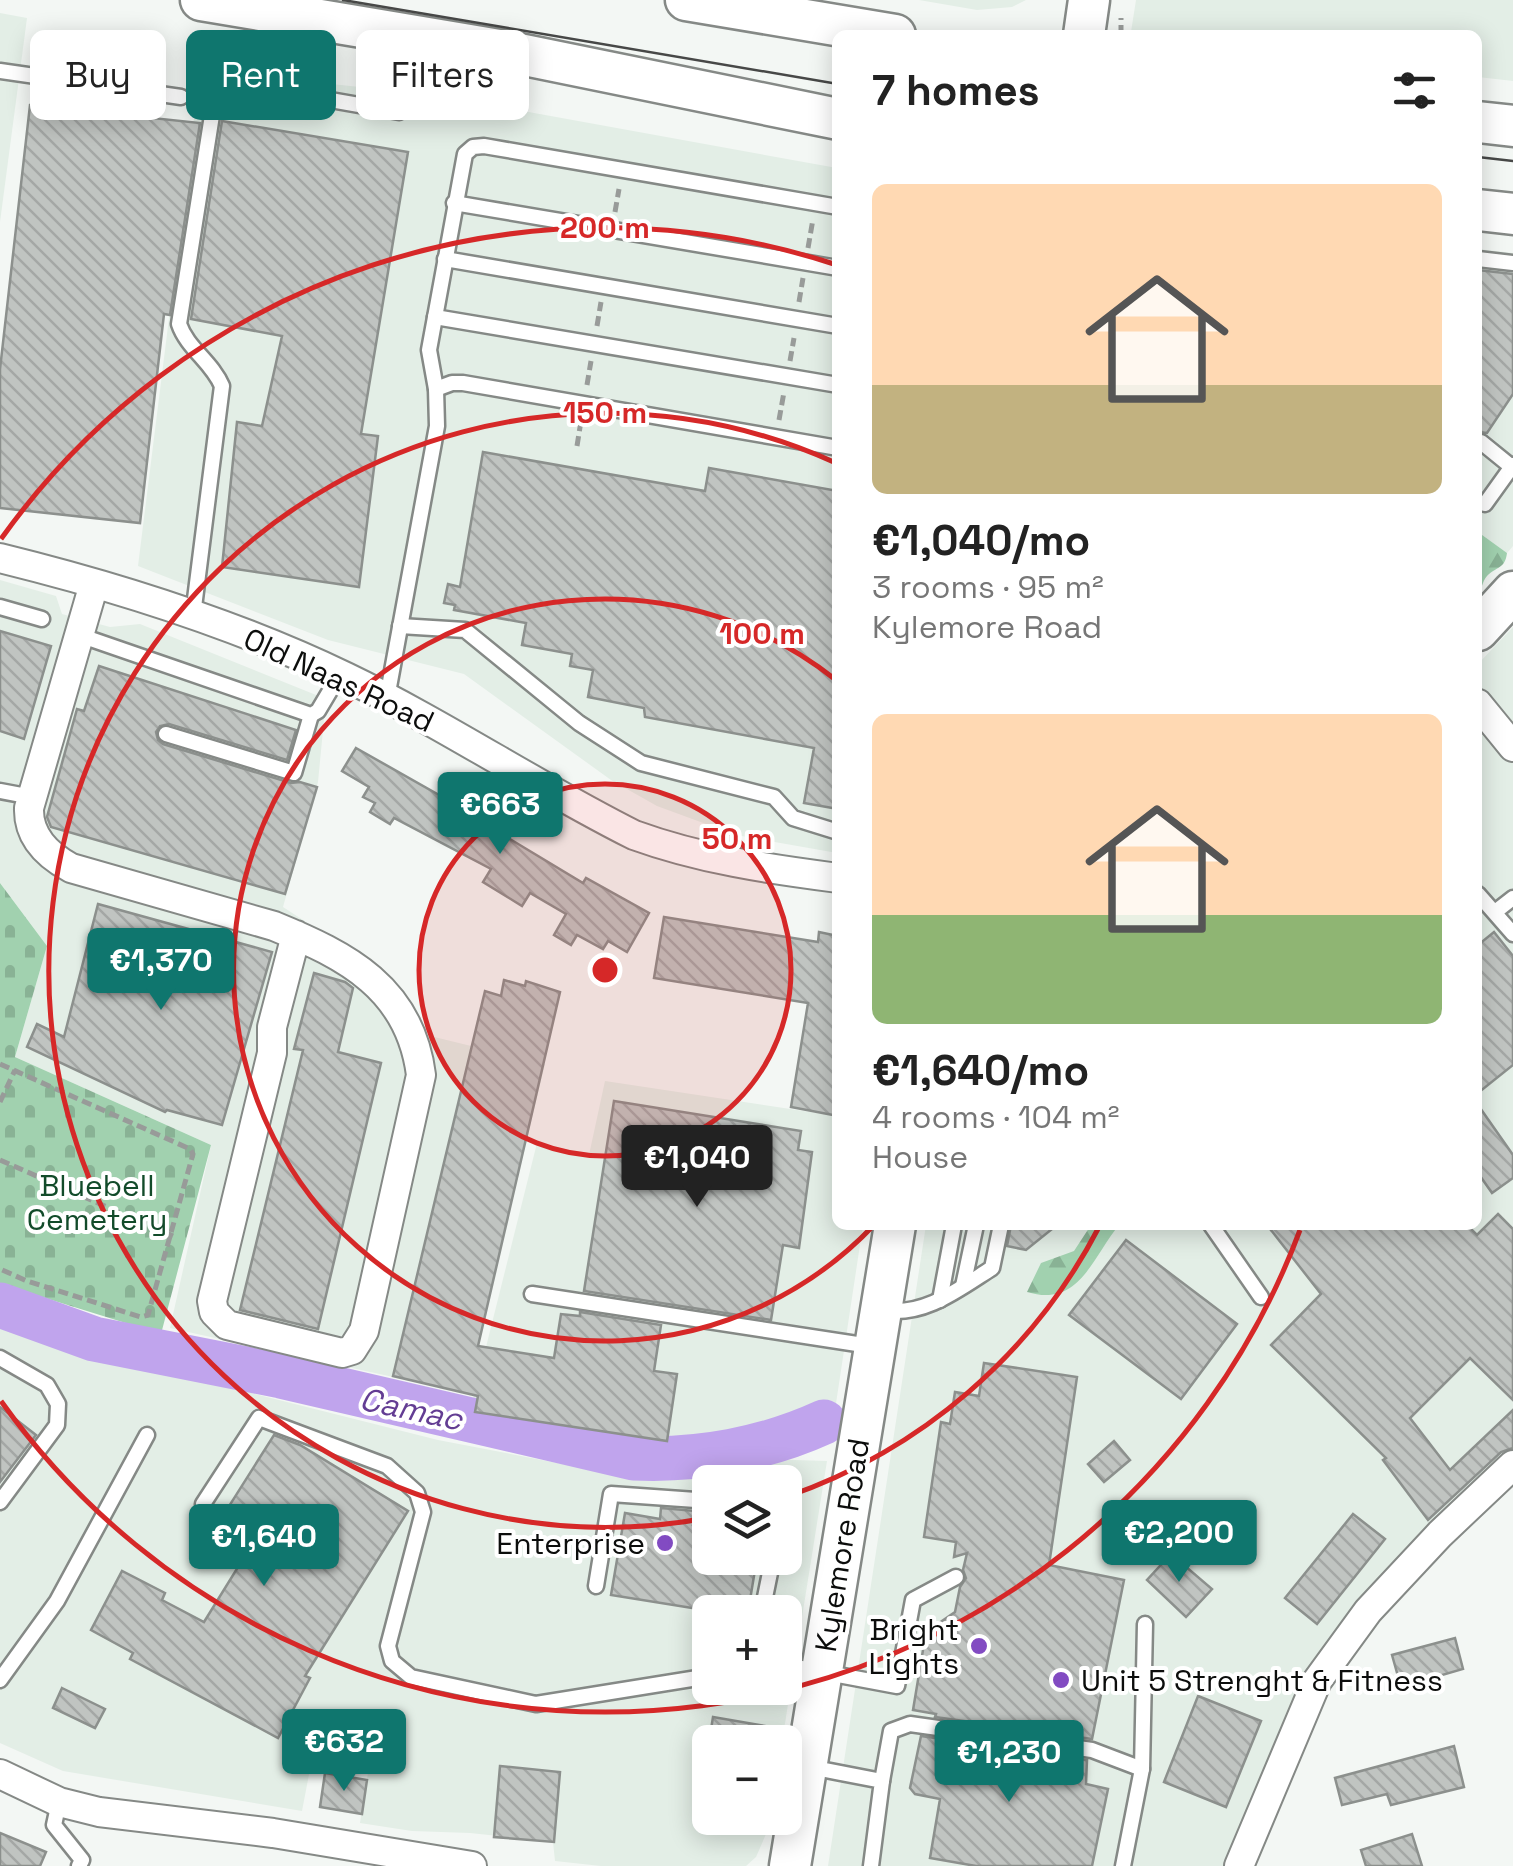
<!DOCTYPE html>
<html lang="en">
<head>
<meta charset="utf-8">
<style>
	body { margin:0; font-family:"Space Grotesk",sans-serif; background:#f6f6f6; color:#222; height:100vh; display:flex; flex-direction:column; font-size:38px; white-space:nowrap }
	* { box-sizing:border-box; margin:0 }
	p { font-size:32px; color:#767676 }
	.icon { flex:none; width:55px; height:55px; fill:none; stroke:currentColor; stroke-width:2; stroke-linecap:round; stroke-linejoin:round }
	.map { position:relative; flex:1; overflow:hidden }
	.panel { position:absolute; left:832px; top:30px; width:650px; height:1200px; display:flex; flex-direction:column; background:#fff; border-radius:15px; box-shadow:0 5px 25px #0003 }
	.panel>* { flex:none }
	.top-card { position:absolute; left:30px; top:30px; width:652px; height:90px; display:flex; gap:20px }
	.controls { position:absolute; left:692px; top:1465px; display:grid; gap:20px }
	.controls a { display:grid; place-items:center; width:110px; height:110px; border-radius:15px; background:#fff; box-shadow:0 5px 25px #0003; font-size:50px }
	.price { position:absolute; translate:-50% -85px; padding:0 22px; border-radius:10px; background:#0f766e; color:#fff; font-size:32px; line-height:65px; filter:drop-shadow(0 2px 5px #0008) }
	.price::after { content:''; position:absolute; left:50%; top:60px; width:30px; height:22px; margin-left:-15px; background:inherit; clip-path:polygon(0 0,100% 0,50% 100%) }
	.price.active { background:#222; color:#fff }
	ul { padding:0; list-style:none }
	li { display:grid; align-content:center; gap:20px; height:530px; padding:0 40px }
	li span { display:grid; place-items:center; height:310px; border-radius:15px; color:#555 }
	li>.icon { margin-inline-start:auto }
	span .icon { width:180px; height:180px; fill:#fffc; stroke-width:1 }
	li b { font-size:42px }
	h2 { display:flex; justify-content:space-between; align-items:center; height:120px; padding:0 40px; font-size:42px }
	.chip { padding:0 35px; border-radius:15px; background:#fff; box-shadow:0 5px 25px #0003; font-size:35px; line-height:90px }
	.chip.active { background:#0f766e; color:#fff }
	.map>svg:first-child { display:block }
	.built { fill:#e3eee6; fill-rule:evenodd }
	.forest { fill:url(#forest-firs) }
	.cemetery { fill:url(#cemetery-stones) }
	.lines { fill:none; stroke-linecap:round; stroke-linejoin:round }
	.river { stroke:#c0a4ed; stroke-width:45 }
	.building { fill:url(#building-back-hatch); stroke:#8c908d; stroke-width:2.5 }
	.lane-casing { stroke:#858986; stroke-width:19 }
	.street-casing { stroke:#858986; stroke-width:32 }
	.secondary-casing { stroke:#858986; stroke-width:45 }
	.path { stroke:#989b99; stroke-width:5; stroke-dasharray:10 5; stroke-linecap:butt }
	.lane { stroke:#fff; stroke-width:14 }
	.street { stroke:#fff; stroke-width:28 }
	.secondary { stroke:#fff; stroke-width:40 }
	.tram { stroke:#474847; stroke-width:2.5 }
	.ring { fill:none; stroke:#d62828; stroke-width:5 }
	.poi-dot { fill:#824bc2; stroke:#fff; stroke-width:4 }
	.labels { text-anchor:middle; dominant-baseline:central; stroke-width:8; stroke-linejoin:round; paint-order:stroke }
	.street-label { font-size:30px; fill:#0c0d0c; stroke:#fff }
	.park-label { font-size:30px; fill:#124b2a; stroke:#fff }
	.poi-label { font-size:30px; fill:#0c0d0c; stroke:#fff; text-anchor:end }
	.water-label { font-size:32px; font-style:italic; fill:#633d93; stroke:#fff }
	.centre { fill:#d62828; stroke:#fff; stroke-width:5 }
	.ring-label { font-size:30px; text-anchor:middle; font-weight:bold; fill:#d62828; stroke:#fff; stroke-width:8; stroke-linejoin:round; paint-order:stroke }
</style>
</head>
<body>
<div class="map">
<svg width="1513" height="1866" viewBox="0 0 1513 1866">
	<defs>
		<pattern id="forest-firs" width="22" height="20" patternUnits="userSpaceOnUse" patternTransform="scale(2.5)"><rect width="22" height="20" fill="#a1d1af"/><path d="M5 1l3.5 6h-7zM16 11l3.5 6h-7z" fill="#89b295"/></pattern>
		<pattern id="cemetery-stones" width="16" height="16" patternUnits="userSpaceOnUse" patternTransform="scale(2.5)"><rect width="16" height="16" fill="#a1d1af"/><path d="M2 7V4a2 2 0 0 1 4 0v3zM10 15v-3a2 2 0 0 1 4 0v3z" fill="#89b295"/></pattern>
		<pattern id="building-back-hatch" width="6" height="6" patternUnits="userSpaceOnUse" patternTransform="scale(2.5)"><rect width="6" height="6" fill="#c0c4c1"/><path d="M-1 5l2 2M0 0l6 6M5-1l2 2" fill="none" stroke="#a4a7a5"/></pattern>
	</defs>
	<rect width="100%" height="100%" fill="#f3f7f4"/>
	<!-- built -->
	<g class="built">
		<path d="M919,0H1026L1012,7L977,10Z"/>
		<path d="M1136,0H1513V81L1478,77V35H1156L1131,32Z"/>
		<path d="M0,13L27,18L0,222Z"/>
		<path d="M200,70L435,95L837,168V853L736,835L657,806L611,780L464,674L328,640L138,566Z"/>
		<path d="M1478,249L1513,253V546L1507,553L1478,532Z"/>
		<path d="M0,580L56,596L62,614L110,627L140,624L326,699L318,782L283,907L395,980L422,1034L545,1064L466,1393L170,1328L211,1145L15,1057L47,946L0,883Z"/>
		<path d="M1513,627V1465L1317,1681L1238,1866H828L926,1225H1478V664Z"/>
		<path d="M605,1081L837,1116L838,1225H863L835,1410L773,1427L662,1448L469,1415L537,1143L589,1155Z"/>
		<path d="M0,1322L27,1333L152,1368L438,1440L625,1476L665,1478L760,1459L827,1461L782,1742H710V1818H773L756,1857L746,1866H601L555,1861L553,1842L470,1833L412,1831L360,1823L375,1729L320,1717L302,1811L63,1771L0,1743ZM710,1482H785V1558H710ZM710,1612H785V1688H710Z"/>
	</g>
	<!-- forest -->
	<g class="forest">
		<path d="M1478,532L1507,553C1505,569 1497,566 1487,576C1482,581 1481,592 1478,599Z"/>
		<path d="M1091,1225H1119C1092,1258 1079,1308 1027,1292L1041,1263L1074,1251Z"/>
	</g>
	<!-- cemetery -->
	<path class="cemetery" d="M0,883L47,946L15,1057L211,1145L161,1334L0,1284Z"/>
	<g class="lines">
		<!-- river -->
		<path class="river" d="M0,1305L94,1339L281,1376L634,1458C698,1461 765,1449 824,1422"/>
	</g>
	<!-- building -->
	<g class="building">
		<path d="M30,105L200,123L170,315L164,314L140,523L0,508V369Z"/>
		<path d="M222,121L408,152L361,434L378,436L359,587L222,567L237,422L262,426L282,336L191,319Z"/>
		<path d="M1478,270L1513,274V394L1487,433L1478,432Z"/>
		<path d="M483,452L705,491L709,468L838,491V809L804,803L814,748L645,717L644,708L588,697L593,670L570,666L572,654L522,645L526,623L454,610L455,605L444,603L448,584L460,587Z"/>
		<path d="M0,631L51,646L24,739L0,731Z"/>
		<path d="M99,666L296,730L287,760L169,724L160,726L156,732L158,740L163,744L291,783L300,782L317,787L285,894L51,827L47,817L77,709L84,711Z"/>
		<path d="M356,748L492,825L490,827L583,883L586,878L649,913L627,952L608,941L603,949L577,935L571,945L554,935L566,914L530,893L522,906L483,882L491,869L394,818L390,824L370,812L375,803L363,797L369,787L342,771Z"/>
		<path d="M98,904L272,952L222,1125L167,1110L165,1112L27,1047L37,1024L64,1037Z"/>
		<path d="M664,917L818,942L819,932L838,936V1116L791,1107L808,1003L654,978Z"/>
		<path d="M1494,932L1513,956V1065L1478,1093V945Z"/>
		<path d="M314,973L345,982L353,988L338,1052L381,1063L318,1329L240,1310L303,1050L294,1049Z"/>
		<path d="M504,980L525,986L526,981L560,992L478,1346L554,1358L561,1314L580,1316V1312L661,1325L654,1371L677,1374L667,1441L475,1412L478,1396L393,1376L485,991L501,996Z"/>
		<path d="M614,1101L801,1131L798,1150L812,1152L799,1248L783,1245L771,1320L584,1291Z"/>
		<path d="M1478,1105L1513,1155V1178L1492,1193L1478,1173Z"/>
		<path d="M1498,1214L1513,1229V1400L1470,1358L1410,1418L1450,1470L1513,1410V1448L1501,1452L1428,1520L1383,1460L1386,1458L1271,1345L1321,1294L1267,1225H1467L1477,1235Z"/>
		<path d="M1011,1225H1057L1026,1250L1007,1246Z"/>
		<path d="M1126,1240L1237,1324L1181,1399L1069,1315Z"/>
		<path d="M984,1363L1077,1377L1049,1565L1124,1580L1092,1739L935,1717L936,1714L913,1710L926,1632L955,1612L960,1587L966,1578L963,1570L967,1553L954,1557L956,1542L924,1537L941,1422L950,1424L955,1392L979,1396Z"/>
		<path d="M0,1407L36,1435L0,1482Z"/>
		<path d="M274,1435L300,1445L408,1511L305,1676L310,1678L278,1738L130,1659L133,1653L91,1630L122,1571L165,1593L162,1600L204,1622L248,1551L214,1530Z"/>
		<path d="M1114,1441L1130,1460L1104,1482L1088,1464Z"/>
		<path d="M661,1508L696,1511L693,1525L710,1528V1558H757L748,1612H717L611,1595L625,1513L660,1519Z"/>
		<path d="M1353,1514L1385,1539L1317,1624L1285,1598Z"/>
		<path d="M1171,1554L1212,1589L1186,1617L1147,1580Z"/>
		<path d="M1455,1638L1463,1669L1401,1687L1392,1655Z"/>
		<path d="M62,1688L105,1709L95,1728L53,1708Z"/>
		<path d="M1198,1696L1261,1721L1226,1807L1164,1782Z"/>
		<path d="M713,1717L788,1730L786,1742H709Z"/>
		<path d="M921,1736L1087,1760L1086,1784L1108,1789L1092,1866H976L930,1858L940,1799L915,1794L910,1788Z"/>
		<path d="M1454,1746L1464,1787L1391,1805L1387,1794L1342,1805L1335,1778Z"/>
		<path d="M500,1766L560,1772L554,1842L494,1837Z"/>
		<path d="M325,1773L367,1780L362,1814L320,1807Z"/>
		<path d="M0,1833L46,1852L40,1866H0Z"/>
		<path d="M1412,1834L1422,1866H1366L1361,1850Z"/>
	</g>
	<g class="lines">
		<defs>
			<g id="lane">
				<path d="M0,71L181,97"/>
				<path d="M454,203L838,268"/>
				<path d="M445,259L838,326"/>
				<path d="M1478,259L1513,263"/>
				<path d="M435,317L838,385"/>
				<path d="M436,389L452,383H463L838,448"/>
				<path d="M1481,442L1513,468"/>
				<path d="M1485,504L1513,465"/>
				<path d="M0,607L42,619"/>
				<path d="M193,615L222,386C212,362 187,348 179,324L216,90L228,82L399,112"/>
				<path d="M400,626L465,630L579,723L641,763L774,797L793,818L838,832"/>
				<path d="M79,635L311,715L318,711L340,674"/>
				<path d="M387,698L437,426L436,389L429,350L465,154L473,147L484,146L838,207"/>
				<path d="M166,734L294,773L311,715"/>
				<path d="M0,791L32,797"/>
				<path d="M1478,894L1513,934"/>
				<path d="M1495,912L1513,898"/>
				<path d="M1211,1225L1261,1297"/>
				<path d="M963,1286L976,1225"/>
				<path d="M532,1294L870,1346"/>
				<path d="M940,1300L954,1225"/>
				<path d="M883,1310C924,1317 959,1289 992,1268L1001,1225"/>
				<path d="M0,1358L47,1385L58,1404L57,1425L0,1502"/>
				<path d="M203,1504L259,1418L387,1466L417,1493L423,1512L388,1646L392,1661L411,1677L536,1704L710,1676"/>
				<path d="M596,1586L611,1494L710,1501"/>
				<path d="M762,1612L773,1558"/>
				<path d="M785,1665L897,1686L913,1600L956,1577"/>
				<path d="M0,1680L57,1601L147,1435"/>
				<path d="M810,1767L882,1781L871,1866"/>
				<path d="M882,1781L891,1731L910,1724L1092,1750L1142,1769"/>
				<path d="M59,1802L54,1825L82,1860L79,1866"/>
				<path d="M1123,1866L1142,1769L1145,1624"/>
			</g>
			<g id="street">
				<path d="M0,558C118,587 236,624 346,677C444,724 536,786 634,835C700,859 768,869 838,878"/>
				<path d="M94,584L29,808C28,836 47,855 71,868L274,926C347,956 410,988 421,1075L364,1331L352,1350L342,1353L227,1325L214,1312L212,1301L272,1053V1027L296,935"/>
				<path d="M1478,704L1513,747"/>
				<path d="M0,1774L59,1802L99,1812L273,1833L472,1866"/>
				<path d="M1239,1866L1317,1681L1368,1611L1440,1534L1513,1465"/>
			</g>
			<g id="secondary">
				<path d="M201,0L505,51L838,119"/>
				<path d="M686,0L895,35"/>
				<path d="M1084,35L1089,0"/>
				<path d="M1478,122L1513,126"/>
				<path d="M1478,210L1513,214"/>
				<path d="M1478,630L1513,592"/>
				<path d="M790,1866L895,1225"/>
			</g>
		</defs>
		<!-- lane casing -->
		<use href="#lane" class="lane-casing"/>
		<!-- street casing -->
		<use href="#street" class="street-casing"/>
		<!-- secondary casing -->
		<use href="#secondary" class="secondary-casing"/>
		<!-- path -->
		<g class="path">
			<path d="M1121,35V18"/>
			<path d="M615,212L619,189"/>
			<path d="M808,248L813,219"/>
			<path d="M799,302L803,278"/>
			<path d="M597,326L601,302"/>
			<path d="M790,361L794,338"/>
			<path d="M587,385L591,361"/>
			<path d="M779,420L784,392"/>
			<path d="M577,446L581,421"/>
			<path d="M0,1064L190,1149L193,1154L148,1315L141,1317L27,1281L0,1269"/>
			<path d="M0,1102L15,1070"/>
			<path d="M0,1160L173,1236"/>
			<path d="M833,1172H838"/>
		</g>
		<!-- lane -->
		<use href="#lane" class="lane"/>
		<!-- street -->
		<use href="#street" class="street"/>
		<!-- secondary -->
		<use href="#secondary" class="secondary"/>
		<!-- tram -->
		<g class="tram">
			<path d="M343,0L838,84"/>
			<path d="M1478,157L1513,161"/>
		</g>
	</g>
	<!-- distance rings -->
	<circle cx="605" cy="970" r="186" fill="#d62828" fill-opacity=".12"/>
	<g class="ring">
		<circle cx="605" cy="970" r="186"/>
		<path d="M874 1225A371 371 0 1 1 836 680"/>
		<path d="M1099 1227A557 557 0 0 1 786 1497M707 1518A557 557 0 1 1 836 463"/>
		<path d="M1300 1230A742 742 0 0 1 1 1401M1 539A742 742 0 0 1 834 264"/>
	</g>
	<!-- markers -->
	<g class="poi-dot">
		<circle cx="665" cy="1543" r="10"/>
		<circle cx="979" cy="1646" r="10"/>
		<circle cx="1061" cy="1680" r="10"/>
	</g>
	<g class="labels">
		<!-- street labels -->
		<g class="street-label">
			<text transform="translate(339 680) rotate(25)">Old Naas Road</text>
			<text transform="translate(842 1545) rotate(-81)">Kylemore Road</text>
		</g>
		<!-- park labels -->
		<g class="park-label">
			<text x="97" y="1185">Bluebell<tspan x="97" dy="34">Cemetery</tspan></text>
		</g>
		<!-- poi labels -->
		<g class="poi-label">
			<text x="645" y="1543">Enterprise</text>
			<text x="959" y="1629">Bright<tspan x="959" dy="34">Lights</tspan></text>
			<text x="1081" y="1680" text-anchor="start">Unit 5 Strenght &amp; Fitness</text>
		</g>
		<!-- water labels -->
		<g class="water-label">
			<text transform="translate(411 1409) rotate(12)">Camac</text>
		</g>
	</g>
	<circle cx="605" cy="970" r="15" class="centre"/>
	<g class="ring-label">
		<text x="605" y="238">200 m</text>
		<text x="605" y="423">150 m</text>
		<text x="762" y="644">100 m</text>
		<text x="737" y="849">50 m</text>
	</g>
</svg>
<div class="controls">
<a><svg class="icon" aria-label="layers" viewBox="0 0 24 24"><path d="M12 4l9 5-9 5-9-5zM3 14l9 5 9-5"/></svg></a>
<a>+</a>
<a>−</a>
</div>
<b class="price" style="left:500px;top:857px">€663</b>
<b class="price" style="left:161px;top:1013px">€1,370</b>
<b class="price active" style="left:697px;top:1210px">€1,040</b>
<b class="price" style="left:1179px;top:1585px">€2,200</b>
<b class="price" style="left:264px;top:1589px">€1,640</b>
<b class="price" style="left:344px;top:1794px">€632</b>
<b class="price" style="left:1009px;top:1805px">€1,230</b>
<div class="top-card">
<a class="chip">Buy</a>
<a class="chip active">Rent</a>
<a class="chip">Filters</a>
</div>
<section class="panel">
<h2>7 homes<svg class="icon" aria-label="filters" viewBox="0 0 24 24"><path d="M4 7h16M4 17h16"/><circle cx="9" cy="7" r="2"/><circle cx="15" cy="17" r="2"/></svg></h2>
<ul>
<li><span style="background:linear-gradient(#ffd9b3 65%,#c2b280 0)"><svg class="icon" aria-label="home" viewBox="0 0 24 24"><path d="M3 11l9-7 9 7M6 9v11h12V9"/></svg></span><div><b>€1,040/mo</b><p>3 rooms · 95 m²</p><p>Kylemore Road</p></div></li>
<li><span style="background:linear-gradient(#ffd9b3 65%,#8fb573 0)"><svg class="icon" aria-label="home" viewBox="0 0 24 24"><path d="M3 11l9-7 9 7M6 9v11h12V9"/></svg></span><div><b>€1,640/mo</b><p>4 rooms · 104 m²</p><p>House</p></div></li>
</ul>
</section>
</div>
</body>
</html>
